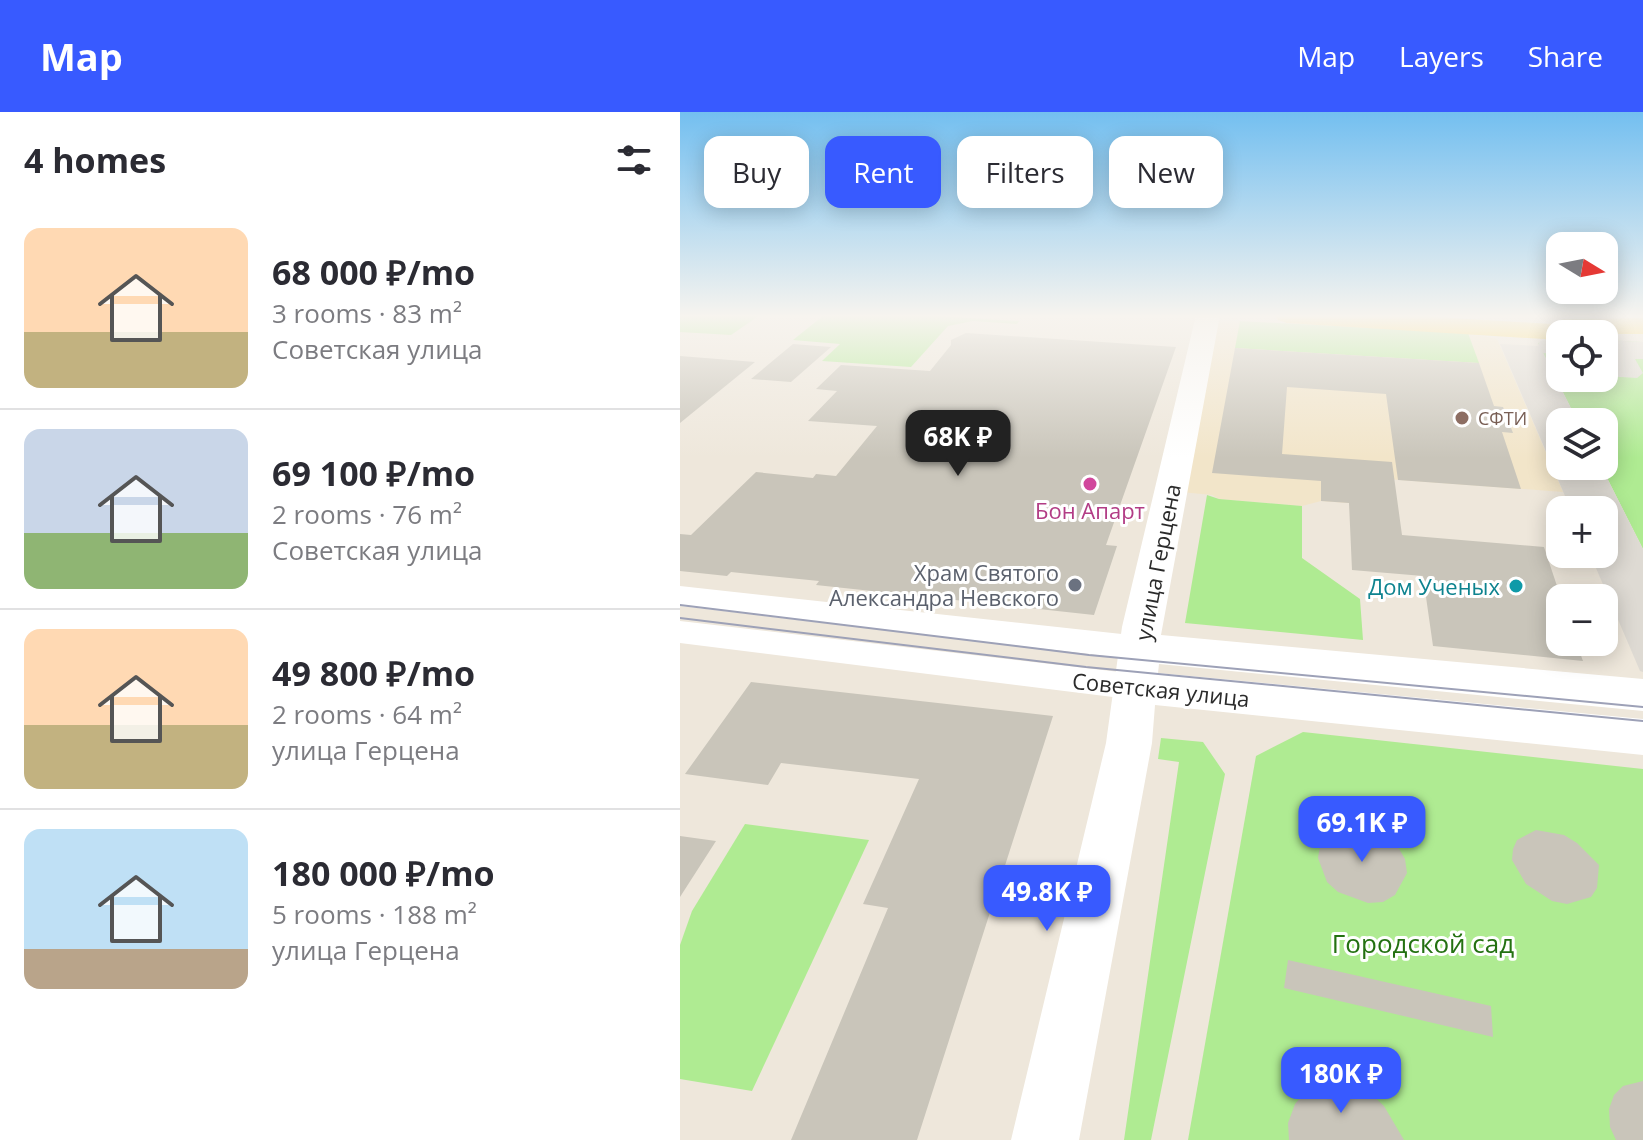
<!DOCTYPE html>
<html lang="en">
<head>
<meta charset="utf-8">
<style>
	body { margin:0; font-family:"Open Sans",sans-serif; background:#f2f2f3; color:#2b2b33; height:100vh; display:flex; flex-direction:column; font-size:30px; white-space:nowrap }
	* { box-sizing:border-box; margin:0 }
	p { font-size:26px; color:#7c7c81 }
	.icon { flex:none; width:44px; height:44px; fill:none; stroke:currentColor; stroke-width:2; stroke-linecap:round; stroke-linejoin:round }
	.map { position:relative; flex:1; overflow:hidden }
	.sheet { display:flex; flex-direction:column; background:#fff; width:680px }
	.sheet>* { flex:none }
	.guide { position:absolute; left:24px; top:24px; width:760px; height:72px; display:flex; gap:16px }
	.needle { width:52px; rotate:100deg }
	.controls { position:absolute; left:866px; top:120px; display:grid; gap:16px }
	.controls a { display:grid; place-items:center; width:72px; height:72px; border-radius:16px; background:#fff; box-shadow:0 4px 20px #0003; font-size:40px }
	.price { position:absolute; translate:-50% -68px; padding:0 18px; border-radius:16px; background:#385aff; color:#fff; font-size:26px; line-height:52px; filter:drop-shadow(0 2px 4px #0008) }
	.price::after { content:''; position:absolute; left:50%; top:48px; width:24px; height:18px; margin-left:-12px; background:inherit; clip-path:polygon(0 0,100% 0,50% 100%) }
	.price.selected { background:#222; color:#fff }
	ul { padding:0; list-style:none }
	li { display:flex; align-items:center; gap:24px; height:200px; padding:0 24px }
	li+li { border-top:2px solid #e1e1e2 }
	li span { display:grid; place-items:center; flex:none; width:224px; height:160px; border-radius:16px; color:#555 }
	li>.icon { margin-inline-start:auto }
	span .icon { width:96px; height:96px; fill:#fffc; stroke-width:1 }
	li b { font-size:34px }
	h2 { display:flex; justify-content:space-between; align-items:center; height:96px; padding:0 24px; font-size:34px }
	.tag { padding:0 28px; border-radius:16px; background:#fff; box-shadow:0 4px 20px #0003; font-size:28px; line-height:72px }
	.tag.selected { background:#385aff; color:#fff }
	header { display:flex; align-items:center; gap:48px; box-sizing:border-box; height:112px; padding:0 40px; background:#385aff; color:#fff }
	header strong { font-size:38px }
	nav { display:flex; gap:44px; margin-inline-start:auto; font-size:28px }
	main { display:flex; flex:1; min-height:0 }
	.map>svg:first-child { display:block }
	.education { fill:#f2e5c9 }
	.green { fill:#afeb92 }
	.plaza { fill:#dedad3 }
	.building { fill:#c9c5ba }
	.lines { fill:none; stroke-linecap:round; stroke-linejoin:round }
	.minor { fill:#fff; fill-rule:evenodd }
	.tertiary { fill:#fff; fill-rule:evenodd }
	.primary { fill:#ffd950; fill-rule:evenodd }
	.tram { stroke:#9da1b7; stroke-width:2 }
	.education-dot { fill:#8d6e63; stroke:#fff; stroke-width:3 }
	.hotel-dot { fill:#d1479c; stroke:#fff; stroke-width:3 }
	.worship-dot { fill:#6b7280; stroke:#fff; stroke-width:3 }
	.culture-dot { fill:#0f9aa8; stroke:#fff; stroke-width:3 }
	.labels { text-anchor:middle; dominant-baseline:central; stroke-width:6; stroke-linejoin:round; paint-order:stroke }
	.far-education-label { font-size:18px; fill:#785e54; stroke:#fff; text-anchor:start }
	.hotel-label { font-size:22px; fill:#b23c85; stroke:#fff }
	.street-label { font-size:22px; fill:#2b2b2b; stroke:#fff }
	.worship-label { font-size:22px; fill:#5b616d; stroke:#fff; text-anchor:end }
	.culture-label { font-size:22px; fill:#0d838f; stroke:#fff; text-anchor:end }
	.near-park-label { font-size:26px; fill:#247112; stroke:#fff }
</style>
</head>
<body>
<header>
<strong>Map</strong>
<nav><a>Map</a><a>Layers</a><a>Share</a></nav>
</header>
<main>
<section class="sheet">
<h2>4 homes<svg class="icon" aria-label="filters" viewBox="0 0 24 24"><path d="M4 7h16M4 17h16"/><circle cx="9" cy="7" r="2"/><circle cx="15" cy="17" r="2"/></svg></h2>
<ul>
<li><span style="background:linear-gradient(#ffd9b3 65%,#c2b280 0)"><svg class="icon" aria-label="home" viewBox="0 0 24 24"><path d="M3 11l9-7 9 7M6 9v11h12V9"/></svg></span><div><b>68 000 ₽/mo</b><p>3 rooms · 83 m²</p><p>Советская улица</p></div></li>
<li><span style="background:linear-gradient(#c9d6e8 65%,#8fb573 0)"><svg class="icon" aria-label="home" viewBox="0 0 24 24"><path d="M3 11l9-7 9 7M6 9v11h12V9"/></svg></span><div><b>69 100 ₽/mo</b><p>2 rooms · 76 m²</p><p>Советская улица</p></div></li>
<li><span style="background:linear-gradient(#ffd9b3 60%,#c2b280 0)"><svg class="icon" aria-label="home" viewBox="0 0 24 24"><path d="M3 11l9-7 9 7M6 9v11h12V9"/></svg></span><div><b>49 800 ₽/mo</b><p>2 rooms · 64 m²</p><p>улица Герцена</p></div></li>
<li><span style="background:linear-gradient(#bfe0f5 75%,#b9a48a 0)"><svg class="icon" aria-label="home" viewBox="0 0 24 24"><path d="M3 11l9-7 9 7M6 9v11h12V9"/></svg></span><div><b>180 000 ₽/mo</b><p>5 rooms · 188 m²</p><p>улица Герцена</p></div></li>
</ul>
</section>
<div class="map">
<svg width="963" height="1028" viewBox="0 0 963 1028">
	<rect width="100%" height="100%" fill="#eee7db"/>
	<!-- education -->
	<path class="education" d="M551,209L788,221L817,227L883,380L694,366L696,393L641,389L622,394L539,387L532,383L501,380L538,211Z"/>
	<!-- green -->
	<g class="green">
		<path d="M0,203H80L51,223L0,220Z"/>
		<path d="M144,203H242L339,209L337,212L293,209L268,214L231,255L142,249L160,232L113,228Z"/>
		<path d="M560,209L788,221L799,251L555,236Z"/>
		<path d="M880,226V266H924V228L963,230V437L921,354H924V310H898L858,231Z"/>
		<path d="M527,383L539,387L622,394V446L680,487L683,528L505,511Z"/>
		<path d="M623,620L963,657V1028H508L576,644Z"/>
		<path d="M481,626L523,630L545,662L471,1028H444L499,650L478,647Z"/>
		<path d="M65,712L189,728L72,979L0,967V833L12,799Z"/>
	</g>
	<!-- plaza -->
	<g class="plaza">
		<path d="M880,226V242L863,241L898,310H880V354H921L963,437V560L960,559L910,442H924V398H891L820,232L858,234L860,229Z"/>
		<path d="M924,228L963,230V247H955L963,261L957,266L924,264Z"/>
	</g>
	<!-- building -->
	<g class="building">
		<path d="M286,221L496,235L426,433L437,434L414,503L136,473L139,469L51,460L47,464L0,459V422L11,423L76,360L133,366L136,362L156,364L197,314L128,309L157,279L136,277L161,253L250,259L271,233V228Z"/>
		<path d="M113,232L151,235L111,270L71,267Z"/>
		<path d="M555,236L799,251L814,294L823,295L833,321L822,320L841,377L718,368L706,282L607,275L602,342L712,350L722,423L864,435L881,486L880,530H896L903,549L753,534L743,464L672,458L669,391L641,389V369L532,361Z"/>
		<path d="M0,244L75,250L0,311Z"/>
		<path d="M71,570L373,604L237,1028H111L208,796L183,792L239,667L101,651L88,673L5,662Z"/>
		<path d="M668,713L694,717L718,735L725,747L727,761L715,783L703,790L688,791L658,780L647,770L638,746L640,734L646,724Z"/>
		<path d="M856,718L884,723L897,731L919,753L917,776L911,785L887,792L872,789L846,772L832,748L833,737L837,728Z"/>
		<path d="M0,724L36,729L0,785Z"/>
		<path d="M608,848L811,894L813,925L604,876Z"/>
		<path d="M656,968L673,971L689,980L704,994L724,1028H609L608,1011L615,992L626,979L640,970Z"/>
		<path d="M963,969V1028H936L930,1015L929,997L934,983L943,974Z"/>
	</g>
	<g class="lines">
		<!-- minor -->
		<g class="minor">
			<path d="M0,474L460,524L472,528L476,536L472,544L460,548L0,494Z"/>
			<path d="M0,509L457,562L469,566L474,575L469,584L457,588L0,531Z"/>
		</g>
		<!-- tertiary -->
		<path class="tertiary" d="M516,203H540L481,523L963,567V599L479,552L478,561L963,607V643L475,593L472,631L399,1028H331L426,631L442,515Z"/>
		<!-- primary -->
		<path class="primary" d="M594,203H724L872,212L883,207L963,206V222H927L924,227V222H880V228L607,211L598,208Z"/>
		<!-- tram -->
		<g class="tram">
			<path d="M0,493L409,543L963,595"/>
			<path d="M0,506L406,555L963,609"/>
		</g>
	</g>
	<!-- sky -->
	<linearGradient id="sky" x2="0" y2="1"><stop stop-color="#73bff0"/><stop offset="0.59" stop-color="#f7f4ef"/><stop offset="1" stop-color="#f7f4ef" stop-opacity="0"/></linearGradient>
	<rect width="963" height="346" fill="url(#sky)"/>
	<!-- markers -->
	<circle class="education-dot" cx="782" cy="306" r="8"/>
	<circle class="hotel-dot" cx="410" cy="372" r="8"/>
	<circle class="worship-dot" cx="395" cy="473" r="8"/>
	<circle class="culture-dot" cx="836" cy="474" r="8"/>
	<g class="labels">
		<!-- far-education labels -->
		<g class="far-education-label">
			<text x="798" y="306">СФТИ</text>
		</g>
		<!-- hotel labels -->
		<g class="hotel-label">
			<text x="410" y="398">Бон Апарт</text>
		</g>
		<!-- street labels -->
		<g class="street-label">
			<text transform="translate(477 450) rotate(-79)">улица Герцена</text>
			<text transform="translate(481 577) rotate(6)">Советская улица</text>
		</g>
		<!-- worship labels -->
		<g class="worship-label">
			<text x="379" y="460">Храм Святого<tspan x="379" dy="25">Александра Невского</tspan></text>
		</g>
		<!-- culture labels -->
		<g class="culture-label">
			<text x="820" y="474">Дом Ученых</text>
		</g>
		<!-- near-park labels -->
		<g class="near-park-label">
			<text x="743" y="831">Городской сад</text>
		</g>
	</g>
</svg>
<div class="controls">
<a><svg class="needle" viewBox="-14 -14 28 28"><path d="M0-13l5 13h-10z" fill="#e53935"/><path d="M0 13l5-13h-10z" fill="#7c7c81"/></svg></a>
<a><svg class="icon" aria-label="locate" viewBox="0 0 24 24"><circle cx="12" cy="12" r="6"/><path d="M12 2v4M12 18v4M2 12h4M18 12h4"/></svg></a>
<a><svg class="icon" aria-label="layers" viewBox="0 0 24 24"><path d="M12 4l9 5-9 5-9-5zM3 14l9 5 9-5"/></svg></a>
<a>+</a>
<a>−</a>
</div>
<b class="price selected" style="left:278px;top:366px">68K ₽</b>
<b class="price" style="left:682px;top:752px">69.1K ₽</b>
<b class="price" style="left:367px;top:821px">49.8K ₽</b>
<b class="price" style="left:661px;top:1003px">180K ₽</b>
<div class="guide">
<a class="tag">Buy</a>
<a class="tag selected">Rent</a>
<a class="tag">Filters</a>
<a class="tag">New</a>
</div>
</div>
</main>
</body>
</html>
